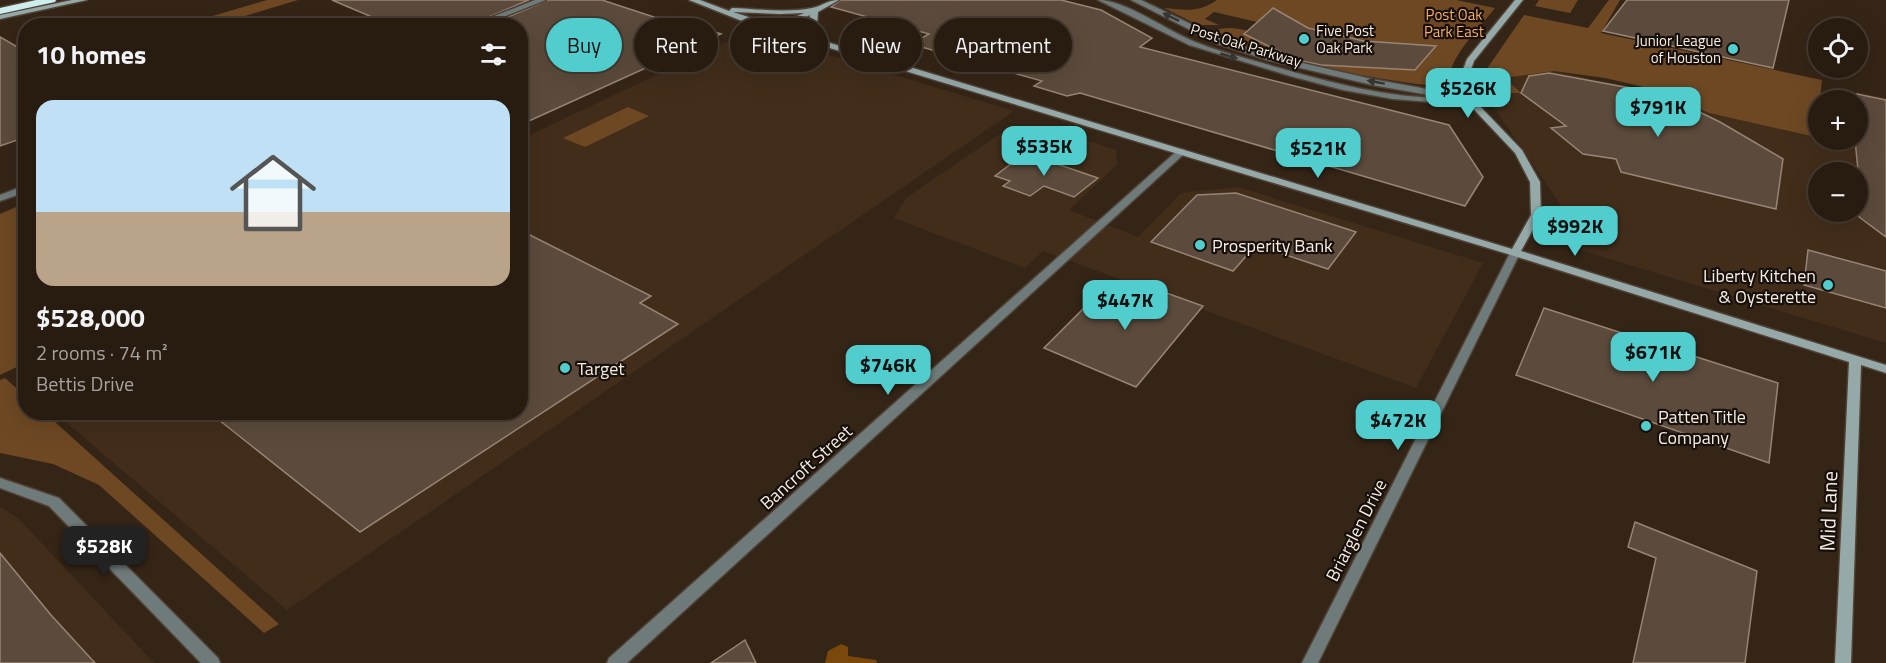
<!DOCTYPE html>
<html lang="en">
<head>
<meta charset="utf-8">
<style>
	body { margin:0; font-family:"Titillium Web",sans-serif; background:#34291f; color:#f1f3f6; height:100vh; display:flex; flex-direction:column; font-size:22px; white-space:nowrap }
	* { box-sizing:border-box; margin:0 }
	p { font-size:20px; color:#a5a19f }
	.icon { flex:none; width:33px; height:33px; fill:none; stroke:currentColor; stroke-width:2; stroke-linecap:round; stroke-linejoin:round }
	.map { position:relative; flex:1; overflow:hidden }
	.side { position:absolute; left:18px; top:18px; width:510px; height:402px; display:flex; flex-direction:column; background:#281c11; border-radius:24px; box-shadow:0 6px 24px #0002,0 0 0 2px #443a31 }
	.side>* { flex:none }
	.hud { position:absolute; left:546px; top:18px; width:570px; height:54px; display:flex; gap:12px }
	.buttons { position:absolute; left:1808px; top:18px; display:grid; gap:12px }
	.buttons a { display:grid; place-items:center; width:60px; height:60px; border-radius:50%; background:#281c11; box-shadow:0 6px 24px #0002,0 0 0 2px #443a31; font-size:30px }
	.price { position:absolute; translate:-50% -51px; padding:0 14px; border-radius:12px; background:#52cdce; color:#111; font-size:20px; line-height:39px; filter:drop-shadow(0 2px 3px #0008) }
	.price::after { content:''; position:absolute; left:50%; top:36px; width:18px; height:14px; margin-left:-9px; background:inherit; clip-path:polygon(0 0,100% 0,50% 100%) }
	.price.on { background:#222; color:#fff }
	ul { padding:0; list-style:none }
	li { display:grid; align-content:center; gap:12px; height:318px; padding:0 18px }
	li+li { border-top:2px solid #443a31 }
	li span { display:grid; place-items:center; height:186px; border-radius:18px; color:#555 }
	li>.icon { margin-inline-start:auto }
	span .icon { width:108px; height:108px; fill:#fffc; stroke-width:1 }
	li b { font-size:26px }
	h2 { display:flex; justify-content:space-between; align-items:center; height:72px; padding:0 18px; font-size:26px }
	.pill { padding:0 21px; border-radius:27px; background:#281c11; box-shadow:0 6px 24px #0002,0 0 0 2px #443a31; font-size:21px; line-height:54px }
	.pill.on { background:#52cdce; color:#111 }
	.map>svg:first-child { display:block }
	.built { fill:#422d1a; fill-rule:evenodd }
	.green { fill:#6e4823 }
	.water { fill:#7b480c }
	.building { fill:#5c4b3c; stroke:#978474; stroke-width:1.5 }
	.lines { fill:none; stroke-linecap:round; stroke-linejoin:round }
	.street-casing { stroke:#504134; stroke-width:3 }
	.secondary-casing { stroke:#504134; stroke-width:3 }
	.highway-casing { stroke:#504134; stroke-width:3 }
	.street { fill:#6e7b7a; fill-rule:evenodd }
	.secondary { fill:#95a9a9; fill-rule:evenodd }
	.highway { fill:#ceeeee; fill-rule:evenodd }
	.oneway { fill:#353531 }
	.poi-dot { fill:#52cdce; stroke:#17100a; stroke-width:2 }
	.labels { text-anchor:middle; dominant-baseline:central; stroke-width:4.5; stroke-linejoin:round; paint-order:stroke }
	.far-park-label { font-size:15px; fill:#f5ac67; stroke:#17100a }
	.far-poi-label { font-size:15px; fill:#f6ece3; stroke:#17100a; text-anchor:start }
	.far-street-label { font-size:15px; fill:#f6ece3; stroke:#17100a }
	.poi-label { font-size:18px; fill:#f6ece3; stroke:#17100a; text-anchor:start }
	.street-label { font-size:18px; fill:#f6ece3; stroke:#17100a }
	.near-street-label { font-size:21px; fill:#f6ece3; stroke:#17100a }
</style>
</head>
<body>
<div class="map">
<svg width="1886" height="663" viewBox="0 0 1886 663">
	<rect width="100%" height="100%" fill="#352517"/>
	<!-- built -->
	<g class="built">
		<path d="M750,31L1014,111L287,610L55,413L520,412L521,139Z"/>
		<path d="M1530,66L1656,92L1818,134V140H1857V100H1834L1837,88L1886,98V343L1554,242L1560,204L1486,96ZM1818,172H1857V212H1818Z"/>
		<path d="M1047,127L1116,150L1117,165L1069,210L1138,237L1181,193L1238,187L1483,263L1416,388L1043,251L1025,268L894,218L906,198L1001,133Z"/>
		<path d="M0,507L18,518L154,663H0Z"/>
	</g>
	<!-- green -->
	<g class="green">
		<path d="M267,0H298L215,25H182Z"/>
		<path d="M1217,0H1456L1495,8C1480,27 1450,56 1449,80L1442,79L1433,83L1434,86C1364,78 1274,61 1211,31C1225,27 1233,27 1248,31L1245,35L1282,52L1339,66L1415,70L1435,46L1364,41L1308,28L1273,8L1257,22L1214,12L1205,19L1219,25H1198L1164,8C1186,10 1198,13 1217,0Z"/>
		<path d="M1539,0H1578L1570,13L1535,6Z"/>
		<path d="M1609,0H1620L1601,33L1822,80L1816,137L1709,113L1665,92L1605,78L1554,71L1505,78L1521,93H1485L1484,73L1524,15L1588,28Z"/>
		<path d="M628,107L649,116L585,147L563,138Z"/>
		<path d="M25,203V363L0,375V214Z"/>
		<path d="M5,378L25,396L26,412L45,413L279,624L264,633L99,485L53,464L0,453V380Z"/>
	</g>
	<!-- water -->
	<path class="water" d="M841,644L848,647V656L876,660L877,663H825L828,651Z"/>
	<!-- building -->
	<g class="building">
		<path d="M332,0H529L467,26H393Z"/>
		<path d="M548,0H602L654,17L669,18L721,34L520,125V26H487Z"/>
		<path d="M841,0H1061L1101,10L1152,38L1140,47L1449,125L1483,177L1465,206L1080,93L1067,96L1034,86L1042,81L911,44L929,34L831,7Z"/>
		<path d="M1627,0H1789L1773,68L1603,31Z"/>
		<path d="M1273,8L1308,28L1364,41L1436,46L1415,70L1321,65L1297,60L1244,34Z"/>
		<path d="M0,37L26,52V137L0,146Z"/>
		<path d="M1549,73L1646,91L1683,104L1720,122L1783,159L1776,209L1621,172L1616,159L1583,154L1551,128L1566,126L1521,93L1529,76Z"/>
		<path d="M1857,94L1886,100V237L1859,217L1860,190L1855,140Z"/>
		<path d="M1025,153L1098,178L1074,197L1044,186L1030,196L1003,186L1010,181L995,176Z"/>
		<path d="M1236,193L1356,232L1328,269L1256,245L1233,271L1151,242L1197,195Z"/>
		<path d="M520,230L651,296L640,303L678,324L360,532L209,412H520Z"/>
		<path d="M1808,250L1886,271V308L1804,285Z"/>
		<path d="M1147,286L1203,306L1136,387L1044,348L1104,288Z"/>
		<path d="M1544,308L1778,383L1769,463L1516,375Z"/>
		<path d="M1635,522L1757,571L1745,663H1633L1656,558L1628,547Z"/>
		<path d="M0,553L51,615L95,663H0Z"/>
		<path d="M745,640L756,663H711Z"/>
	</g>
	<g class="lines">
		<defs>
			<g id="street">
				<path d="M535,0H546L480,26H469Z"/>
				<path d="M1098,0C1127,0 1168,32 1198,43C1223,53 1250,59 1276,67C1332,83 1388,98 1446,98L1372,85L1267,60L1218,44L1131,0H1141L1224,40L1272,56L1372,79L1460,95L1473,100L1469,103H1444L1393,99L1343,90L1290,76L1189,45Z"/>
				<path d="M1181,149L1184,150V154L627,663H607L609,658L1178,150Z"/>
				<path d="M26,185V192L0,201V195Z"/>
				<path d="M1515,250L1520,253L1318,663H1302L1510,253Z"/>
				<path d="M0,478L59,498L218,658L220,663H201L49,506L0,488Z"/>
			</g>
			<g id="secondary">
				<path d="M72,0H87L0,19V15Z"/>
				<path d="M689,0H700L729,11L732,8C758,9 787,13 812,8C823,6 827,0 839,0L818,12L817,27L827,42L1512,249L1531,215L1530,182L1515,153L1465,100L1460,78L1467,59L1515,0H1523L1474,61L1468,78L1473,99L1522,150L1540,182L1541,215L1521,251L1886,365V373L1861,365L1851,663H1835L1849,362L1511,255L747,23ZM733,12L780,14L804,13L776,26ZM810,15L809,27L817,39L783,29Z"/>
			</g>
			<path id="highway" d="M36,0H56L55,2L0,14V8Z"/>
		</defs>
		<!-- street casing -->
		<use href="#street" class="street-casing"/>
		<!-- secondary casing -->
		<use href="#secondary" class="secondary-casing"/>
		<!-- highway casing -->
		<use href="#highway" class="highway-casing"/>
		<!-- street -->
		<use href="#street" class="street"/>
		<!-- secondary -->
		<use href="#secondary" class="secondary"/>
		<!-- highway -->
		<use href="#highway" class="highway"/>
	</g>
	<!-- one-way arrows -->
	<defs><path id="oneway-solid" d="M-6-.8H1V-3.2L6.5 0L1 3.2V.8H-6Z" transform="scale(1.5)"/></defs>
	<g class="oneway">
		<use href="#oneway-solid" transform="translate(1171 17) rotate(-154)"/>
		<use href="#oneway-solid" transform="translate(1229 56) rotate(16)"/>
		<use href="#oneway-solid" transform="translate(1376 82) rotate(-170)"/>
	</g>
	<!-- markers -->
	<g class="poi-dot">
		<circle cx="1304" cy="39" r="6"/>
		<circle cx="1733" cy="49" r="6"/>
		<circle cx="1200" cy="245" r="6"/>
		<circle cx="1828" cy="285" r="6"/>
		<circle cx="565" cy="368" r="6"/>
		<circle cx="1646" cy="426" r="6"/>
	</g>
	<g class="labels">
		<!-- far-park labels -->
		<g class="far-park-label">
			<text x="1454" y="14">Post Oak<tspan x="1454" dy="17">Park East</tspan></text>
		</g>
		<!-- far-poi labels -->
		<g class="far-poi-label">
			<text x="1316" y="30">Five Post<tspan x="1316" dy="17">Oak Park</tspan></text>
			<text x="1721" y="40" text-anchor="end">Junior League<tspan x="1721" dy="17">of Houston</tspan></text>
		</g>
		<!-- far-street labels -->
		<g class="far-street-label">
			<text transform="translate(1246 45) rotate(17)">Post Oak Parkway</text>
		</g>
		<!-- poi labels -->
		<g class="poi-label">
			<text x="1212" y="245">Prosperity Bank</text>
			<text x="1816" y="275" text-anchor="end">Liberty Kitchen<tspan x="1816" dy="21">&amp; Oysterette</tspan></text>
			<text x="577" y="368">Target</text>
			<text x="1658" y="416">Patten Title<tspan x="1658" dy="21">Company</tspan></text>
		</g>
		<!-- street labels -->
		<g class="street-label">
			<text transform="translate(806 467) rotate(-42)">Bancroft Street</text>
			<text transform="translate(1356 530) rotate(-63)">Briarglen Drive</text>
		</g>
		<!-- near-street labels -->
		<g class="near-street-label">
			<text transform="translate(1828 511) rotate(-88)">Mid Lane</text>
		</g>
	</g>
</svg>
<div class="buttons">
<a><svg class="icon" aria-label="locate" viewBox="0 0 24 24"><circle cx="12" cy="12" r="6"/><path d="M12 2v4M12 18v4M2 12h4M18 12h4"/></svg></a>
<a>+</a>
<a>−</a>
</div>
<b class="price" style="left:1468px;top:119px">$526K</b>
<b class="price" style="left:1658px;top:138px">$791K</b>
<b class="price" style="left:1044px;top:177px">$535K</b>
<b class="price" style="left:1318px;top:179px">$521K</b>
<b class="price" style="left:1575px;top:257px">$992K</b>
<b class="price" style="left:1125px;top:331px">$447K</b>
<b class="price" style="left:1653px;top:383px">$671K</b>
<b class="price" style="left:888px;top:396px">$746K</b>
<b class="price" style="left:1398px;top:451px">$472K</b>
<b class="price on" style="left:104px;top:577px">$528K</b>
<div class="hud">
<a class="pill on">Buy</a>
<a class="pill">Rent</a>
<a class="pill">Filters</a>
<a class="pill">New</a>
<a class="pill">Apartment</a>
</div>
<section class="side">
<h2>10 homes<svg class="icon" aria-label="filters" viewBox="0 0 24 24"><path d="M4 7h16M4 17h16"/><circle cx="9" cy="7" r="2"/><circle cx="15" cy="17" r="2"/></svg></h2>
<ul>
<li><span style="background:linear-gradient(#bfe0f5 60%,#b9a48a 0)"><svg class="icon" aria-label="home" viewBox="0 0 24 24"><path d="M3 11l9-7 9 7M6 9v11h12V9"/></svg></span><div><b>$528,000</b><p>2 rooms · 74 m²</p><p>Bettis Drive</p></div></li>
</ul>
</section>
</div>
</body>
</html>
